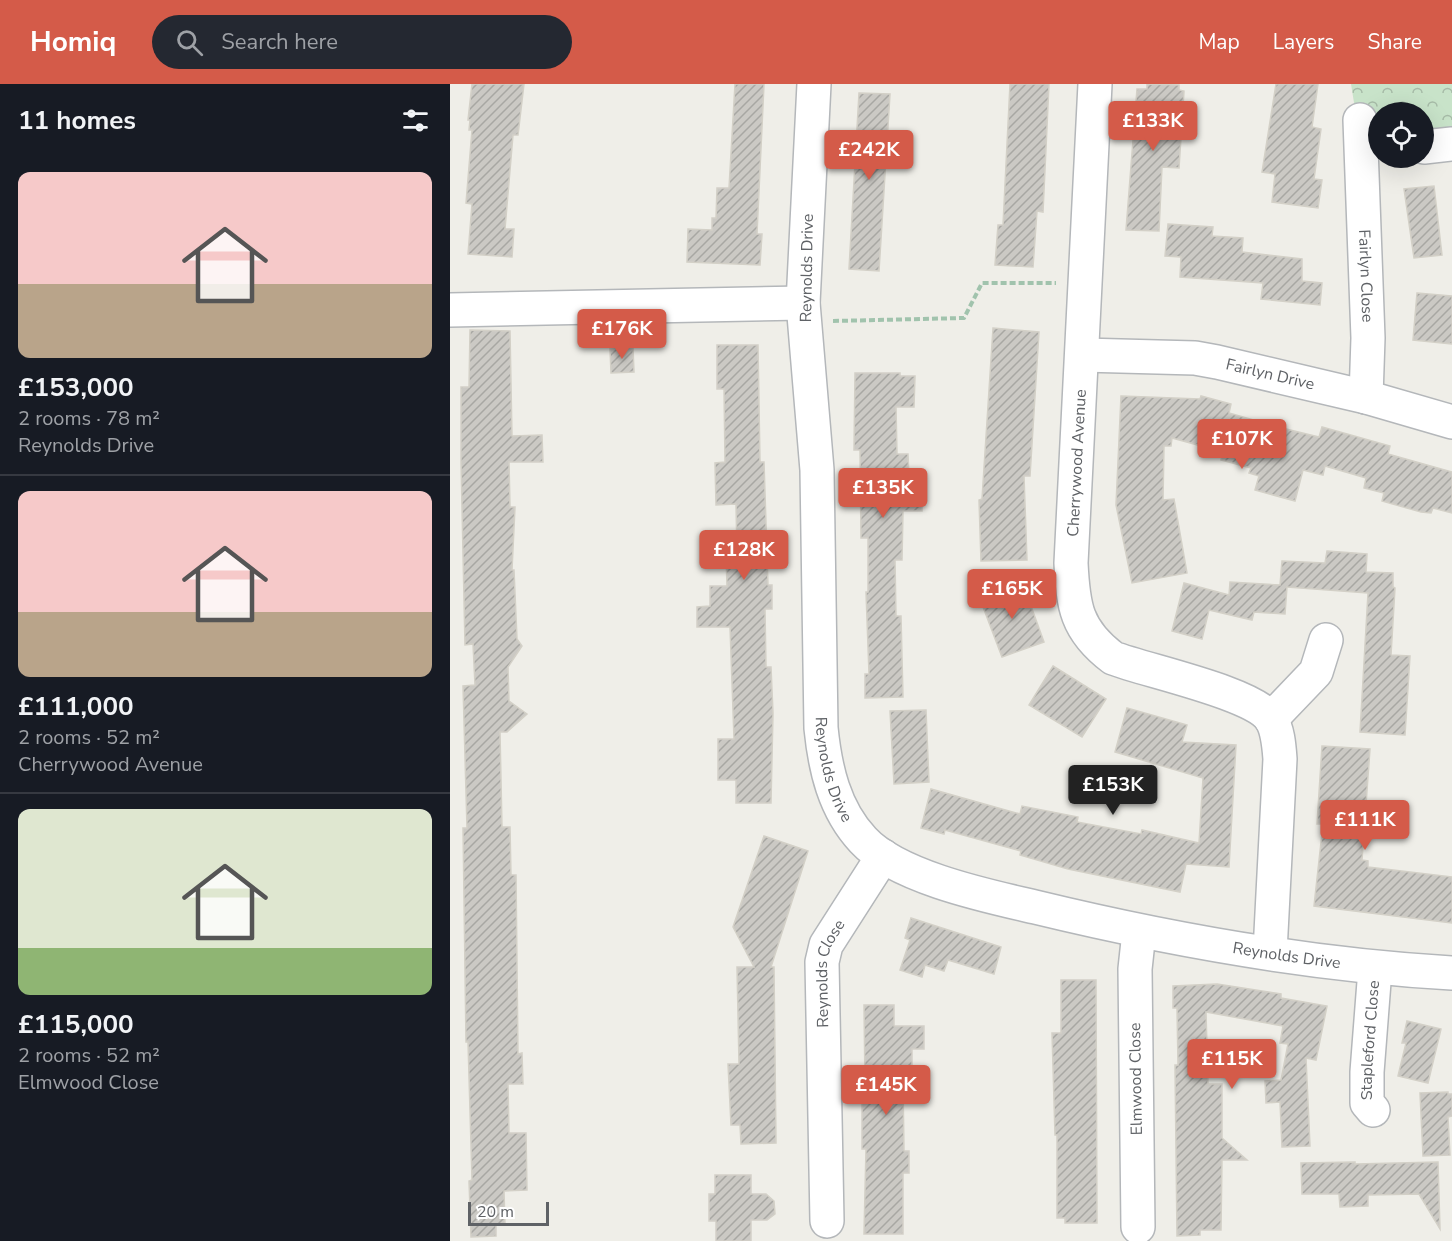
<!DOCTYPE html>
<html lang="en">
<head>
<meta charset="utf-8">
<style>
	body { margin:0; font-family:"Nunito Sans",sans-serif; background:#242831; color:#f1f3f6; height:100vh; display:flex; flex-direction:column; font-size:22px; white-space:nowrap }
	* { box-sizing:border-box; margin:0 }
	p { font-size:20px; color:#9ea1a6 }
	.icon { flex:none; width:33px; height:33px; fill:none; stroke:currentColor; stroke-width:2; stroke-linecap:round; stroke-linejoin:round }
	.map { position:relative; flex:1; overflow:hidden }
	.sheet { display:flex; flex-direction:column; background:#171b24; width:450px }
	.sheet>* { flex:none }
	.buttons { position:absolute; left:918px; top:18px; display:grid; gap:12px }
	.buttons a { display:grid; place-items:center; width:66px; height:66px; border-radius:50%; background:#171b24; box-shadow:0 6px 24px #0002; font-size:30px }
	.scale { position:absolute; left:18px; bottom:15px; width:81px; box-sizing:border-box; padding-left:6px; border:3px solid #5f6266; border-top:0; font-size:16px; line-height:21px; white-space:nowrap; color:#5f6266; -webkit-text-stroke:4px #fff; paint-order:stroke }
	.price { position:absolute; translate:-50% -51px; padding:0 14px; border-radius:6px; background:#d45b49; color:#fff; font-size:20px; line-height:39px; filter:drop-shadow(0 2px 3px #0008) }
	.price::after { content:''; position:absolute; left:50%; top:36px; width:18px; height:14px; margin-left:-9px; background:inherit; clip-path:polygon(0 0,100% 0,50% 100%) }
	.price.current { background:#222; color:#fff }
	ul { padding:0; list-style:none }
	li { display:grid; align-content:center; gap:12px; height:318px; padding:0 18px }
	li+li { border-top:2px solid #363941 }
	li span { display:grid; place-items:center; height:186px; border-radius:12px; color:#555 }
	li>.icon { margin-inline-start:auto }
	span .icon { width:108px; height:108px; fill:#fffc; stroke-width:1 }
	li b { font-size:26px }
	h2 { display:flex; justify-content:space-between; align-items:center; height:72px; padding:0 18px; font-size:26px }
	header { display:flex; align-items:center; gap:36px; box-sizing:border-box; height:84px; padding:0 30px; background:#d45b49; color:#fff }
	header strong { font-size:28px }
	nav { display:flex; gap:33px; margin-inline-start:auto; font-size:21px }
	.search { width:420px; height:54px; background:#242831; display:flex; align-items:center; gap:15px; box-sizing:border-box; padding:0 21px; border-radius:33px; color:#9ea1a6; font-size:22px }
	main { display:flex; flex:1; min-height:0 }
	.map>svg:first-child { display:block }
	.forest { fill:url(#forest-crowns) }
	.building { fill:url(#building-hatch); stroke:#d3d0c7; stroke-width:1.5 }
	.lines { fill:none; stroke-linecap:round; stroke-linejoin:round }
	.minor-casing { stroke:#b4b7ba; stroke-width:36 }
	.path { stroke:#a1c3ad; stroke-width:4; stroke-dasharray:6 3; stroke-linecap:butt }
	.minor { stroke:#fff; stroke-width:33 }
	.labels { text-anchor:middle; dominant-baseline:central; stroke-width:5; stroke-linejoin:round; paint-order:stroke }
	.street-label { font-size:16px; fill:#5f6266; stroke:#fff }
</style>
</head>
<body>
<header>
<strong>Homiq</strong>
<div class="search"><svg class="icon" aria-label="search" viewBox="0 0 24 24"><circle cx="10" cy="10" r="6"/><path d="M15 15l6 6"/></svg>Search here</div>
<nav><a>Map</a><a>Layers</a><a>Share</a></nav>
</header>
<main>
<section class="sheet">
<h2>11 homes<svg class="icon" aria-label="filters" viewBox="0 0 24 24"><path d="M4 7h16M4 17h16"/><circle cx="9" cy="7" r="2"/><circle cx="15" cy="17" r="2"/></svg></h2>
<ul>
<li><span style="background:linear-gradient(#f6c9c9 60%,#b9a48a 0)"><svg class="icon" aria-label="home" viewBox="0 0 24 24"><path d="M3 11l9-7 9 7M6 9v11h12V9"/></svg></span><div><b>£153,000</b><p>2 rooms · 78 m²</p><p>Reynolds Drive</p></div></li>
<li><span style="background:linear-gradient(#f6c9c9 65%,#b9a48a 0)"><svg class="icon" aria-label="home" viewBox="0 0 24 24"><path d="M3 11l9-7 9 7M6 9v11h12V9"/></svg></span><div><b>£111,000</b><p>2 rooms · 52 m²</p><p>Cherrywood Avenue</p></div></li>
<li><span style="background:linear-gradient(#dfe7d0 75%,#8fb573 0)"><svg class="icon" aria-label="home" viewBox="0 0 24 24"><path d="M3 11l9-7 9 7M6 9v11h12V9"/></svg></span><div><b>£115,000</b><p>2 rooms · 52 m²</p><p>Elmwood Close</p></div></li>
</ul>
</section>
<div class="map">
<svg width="1002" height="1157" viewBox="0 0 1002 1157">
	<defs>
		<pattern id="forest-crowns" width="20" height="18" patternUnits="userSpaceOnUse" patternTransform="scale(1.5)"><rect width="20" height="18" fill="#c8e3c9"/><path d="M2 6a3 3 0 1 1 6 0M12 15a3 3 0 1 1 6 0" fill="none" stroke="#a6bba7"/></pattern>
		<pattern id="building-hatch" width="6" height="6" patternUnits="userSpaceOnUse" patternTransform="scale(1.5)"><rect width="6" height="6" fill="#cbc9c4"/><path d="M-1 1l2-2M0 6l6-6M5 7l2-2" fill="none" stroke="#a8a7a3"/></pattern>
	</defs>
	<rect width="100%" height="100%" fill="#efeee8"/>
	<!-- forest -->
	<path class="forest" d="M901,0H1002V45L974,48V28H928V40L921,26L905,25Z"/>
	<!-- building -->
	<g class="building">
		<path d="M22,0H74L68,51H63L55,145H64L62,173L18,170L22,120L16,119L22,46H19L20,36H18Z"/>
		<path d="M285,0H314L307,150H312L310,181L237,178L238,145L262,146V134H266L267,104H279Z"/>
		<path d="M560,0H599L593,128L587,127L583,183L545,181L548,141H553Z"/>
		<path d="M697,0L729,1V6L734,7L729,84L712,83L709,147L676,146L687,5H697Z"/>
		<path d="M826,0H868L862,43L871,45L864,95L872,96L868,124L822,118L825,90L812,88Z"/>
		<path d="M409,9L440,10L429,187L399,185Z"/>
		<path d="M984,102L992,171L964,174L954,105Z"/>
		<path d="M718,140L763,143L762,152L793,154L792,168L852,175V197L872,199L870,221L811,215L813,199L730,193L731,173L715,172Z"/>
		<path d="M967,209L1002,212V260L963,256Z"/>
		<path d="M543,244L589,248L580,392H574L577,476L531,477L529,416L532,415Z"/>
		<path d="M20,246L60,247L62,352L92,351L93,378H59L60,423H65L62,486H64L67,555L72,562L58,583L59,617L77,630L57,648H50L52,743H60L61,791H66L68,970L72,969L73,1000H58L59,1049H76L77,1106L54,1107L55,1141H46V1152L21,1153L19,1097L22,1096L18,958H16L13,744H17L13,602L25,601L23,560L15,561L11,378V303H19Z"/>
		<path d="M267,261H308L310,378H314L318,501H322V525H315L316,583H321L323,629L321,719H286V696H268V655H284L280,543H247V523L260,522V502H277L276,471L287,470L286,420L266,421L265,379L275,378L274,305H267Z"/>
		<path d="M183,264L184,288L161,289L160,265Z"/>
		<path d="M405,289H450V292H465L464,323H446L447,370H458L459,393L472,404V427H453L452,476H445L446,532H451L453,613L415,614V590H419L416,508H418V454H411L410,366H404Z"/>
		<path d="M671,312L750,315L751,312L781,320L779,329L832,344L869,353L872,343L940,362L938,370L1002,388V429L983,424L981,429L971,428L932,417L934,409L914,404L916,394L875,382L873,391L853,386L845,417L805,406L809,392L799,389L801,384L771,376L773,368L722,354L721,362H714L713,416L724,415L737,489L682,499L666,421Z"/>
		<path d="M877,467L917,470L916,488L943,489V503L945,504L941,571L960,572L955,651L910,648L918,509L837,503L835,530L804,528L802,536L759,526L752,555L722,547L734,499L779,511L780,498L830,501L832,477L875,479Z"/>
		<path d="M573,500L594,558L552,573L530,515Z"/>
		<path d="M603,582L656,615L632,653L579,621Z"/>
		<path d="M677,624L737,641L732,658L786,661L779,783L736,780L730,808L618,785L570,771L571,767L495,746L494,750L471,744L481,705L570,730L572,722L628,733L627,738L691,750L692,746L749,759L753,694L665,668Z"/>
		<path d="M476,626L479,698L444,700L440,627Z"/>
		<path d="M872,662L920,665L912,776L918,777V783L1002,793V839L864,822L873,740H867Z"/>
		<path d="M314,752L358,767L321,883H324L326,1059L291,1060L290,1041H281L278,980H289L287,883H304L283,843Z"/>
		<path d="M461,834L551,863L544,890L498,876L494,887L475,881L472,893L450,886L460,856L455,854Z"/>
		<path d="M611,896H646L647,1139H615V1134H607V1051H605L602,949H611Z"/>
		<path d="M767,900L831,910V914L877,922L866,976L856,974L860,1062L832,1063L830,1018L816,1019L815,997L831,996L838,960L830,959L833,942L756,928L758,1000H772V1054L797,1076H772L771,1146H750V1151L727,1152L725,981H728L727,924H723V902Z"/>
		<path d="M414,921H444V942H474V965H462V1000H453L454,1067H459V1089H453V1150H414L416,1065H412V1001H415Z"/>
		<path d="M957,937L991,945L978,999L948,992L956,959H952Z"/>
		<path d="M998,1008V1010H1002V1032L998,1033L1000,1071L973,1072L970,1009Z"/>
		<path d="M905,1078V1080L988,1078L990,1145L969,1110L918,1111V1122L890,1123L889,1110H852L851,1079Z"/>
		<path d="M265,1091H301V1110H316L324,1117L325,1130L317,1136H301V1157H266V1137H259V1110H265Z"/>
	</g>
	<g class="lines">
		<defs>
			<g id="minor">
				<path id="s1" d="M364,0L353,219L367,386L371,644C375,684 384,725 413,756C447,793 537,812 585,823C721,856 862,881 1002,889"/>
				<path d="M645,0L621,479C623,522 626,546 663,574C697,587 804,609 821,635C828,646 829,662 830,675L820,868"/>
				<path id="s2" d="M910,36L918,254L916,313"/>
				<path d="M974,63L1002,60"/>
				<path d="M0,226L353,219"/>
				<path id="s3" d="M633,271L745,274L767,278L916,313L1002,338"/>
				<path d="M821,635L866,588L876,556"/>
				<path id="s4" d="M923,1026L917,1019V988L925,885"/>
				<path id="s5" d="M377,1137L372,878L376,861L433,772"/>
				<path d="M688,1143L685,885L689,848"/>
			</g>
		</defs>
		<!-- minor casing -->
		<use href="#minor" class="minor-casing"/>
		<!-- path -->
		<path class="path" d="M383,237L514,234L532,199H606"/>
		<!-- minor -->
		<use href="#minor" class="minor"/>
	</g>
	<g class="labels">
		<!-- street labels -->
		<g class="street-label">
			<text transform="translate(357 184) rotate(-89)">Reynolds Drive</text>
			<text stroke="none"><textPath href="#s2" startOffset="156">Fairlyn Close</textPath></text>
			<text stroke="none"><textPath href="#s3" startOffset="189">Fairlyn Drive</textPath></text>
			<text transform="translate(627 379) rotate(-87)">Cherrywood Avenue</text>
			<text stroke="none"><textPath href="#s1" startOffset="688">Reynolds Drive</textPath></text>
			<text stroke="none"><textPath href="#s1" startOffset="1210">Reynolds Drive</textPath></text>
			<text stroke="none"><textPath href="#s5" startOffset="249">Reynolds Close</textPath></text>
			<text stroke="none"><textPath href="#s4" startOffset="72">Stapleford Close</textPath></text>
			<text transform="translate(686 995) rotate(-91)">Elmwood Close</text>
		</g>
	</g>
</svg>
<div class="buttons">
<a><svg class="icon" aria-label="locate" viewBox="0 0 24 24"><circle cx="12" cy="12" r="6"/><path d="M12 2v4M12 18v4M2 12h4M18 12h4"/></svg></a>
</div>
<div class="scale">20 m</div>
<b class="price" style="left:703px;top:68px">£133K</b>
<b class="price" style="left:419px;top:97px">£242K</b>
<b class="price" style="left:172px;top:276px">£176K</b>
<b class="price" style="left:792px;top:386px">£107K</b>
<b class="price" style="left:433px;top:435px">£135K</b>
<b class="price" style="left:294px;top:497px">£128K</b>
<b class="price" style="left:562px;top:536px">£165K</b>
<b class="price current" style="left:663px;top:732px">£153K</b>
<b class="price" style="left:915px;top:767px">£111K</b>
<b class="price" style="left:782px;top:1006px">£115K</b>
<b class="price" style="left:436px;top:1032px">£145K</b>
</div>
</main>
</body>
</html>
